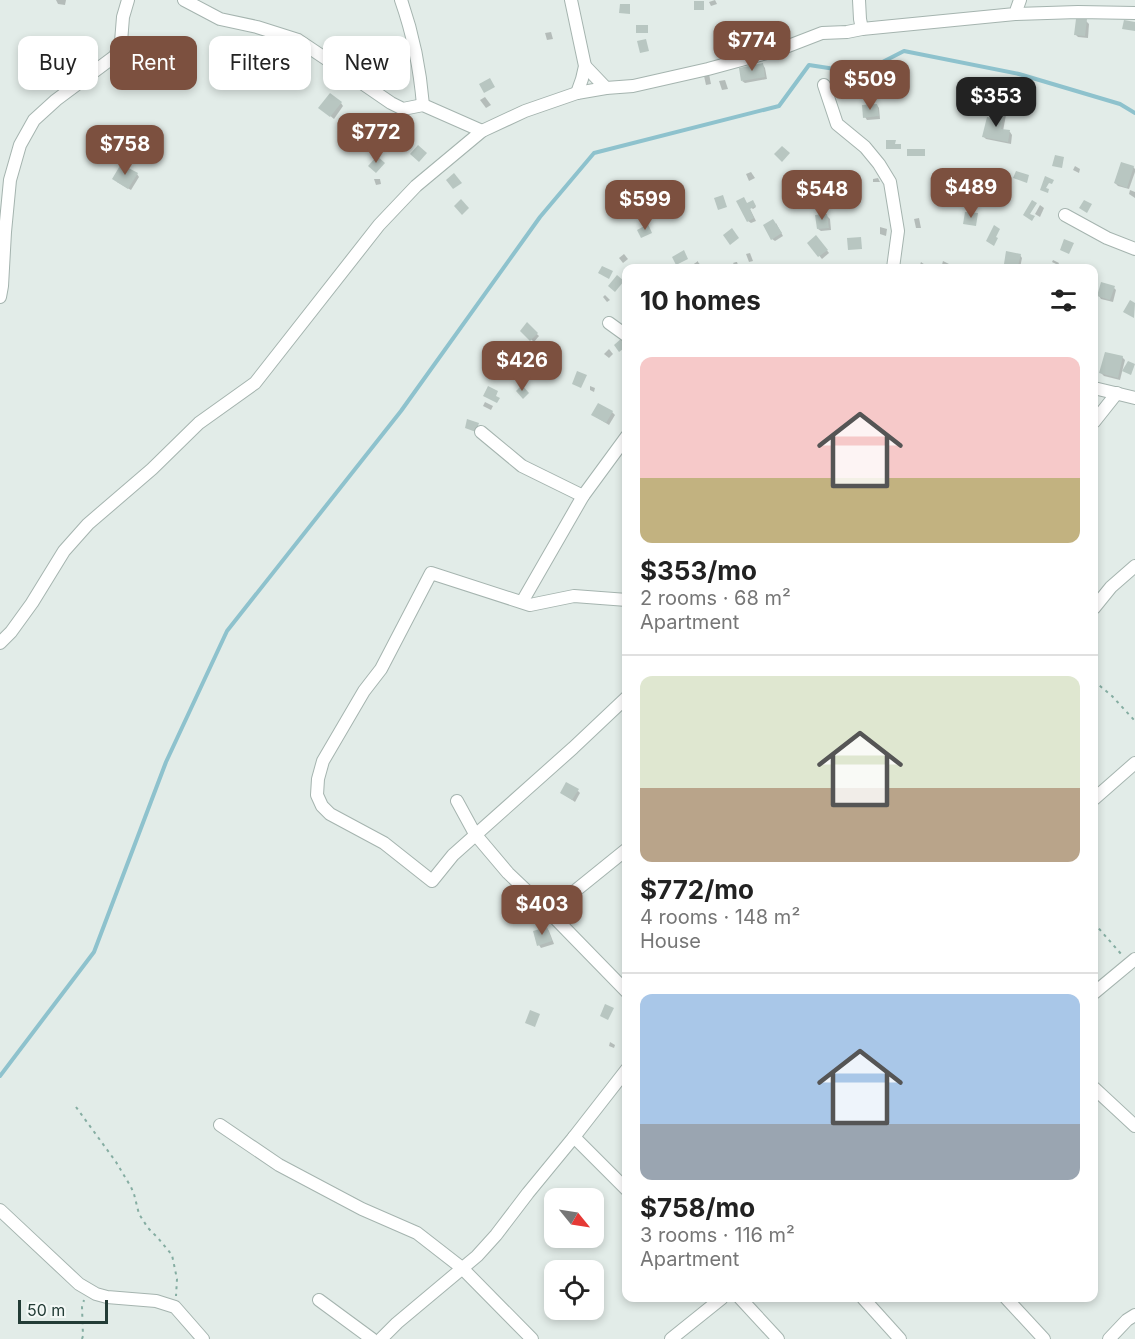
<!DOCTYPE html>
<html lang="en">
<head>
<meta charset="utf-8">
<style>
	body { margin:0; font-family:Inter,sans-serif; background:#f2f2f2; color:#222; height:100vh; display:flex; flex-direction:column; font-size:22px; white-space:nowrap }
	* { box-sizing:border-box; margin:0 }
	p { font-size:20px; color:#767676 }
	.icon { flex:none; width:33px; height:33px; fill:none; stroke:currentColor; stroke-width:2; stroke-linecap:round; stroke-linejoin:round }
	.map { position:relative; flex:1; overflow:hidden }
	.side { position:absolute; left:622px; top:264px; width:476px; height:1038px; display:flex; flex-direction:column; background:#fff; border-radius:12px; box-shadow:0 3px 9px #0003 }
	.side>* { flex:none }
	.banner { position:absolute; left:18px; top:36px; width:514px; height:54px; display:flex; gap:12px }
	.needle { width:39px; rotate:120deg }
	.controls { position:absolute; left:544px; top:1188px; display:grid; gap:12px }
	.controls a { display:grid; place-items:center; width:60px; height:60px; border-radius:12px; background:#fff; box-shadow:0 3px 9px #0003; font-size:30px }
	.scale { position:absolute; left:18px; bottom:15px; width:90px; box-sizing:border-box; padding-left:6px; border:3px solid #233c36; border-top:0; font-size:16px; line-height:21px; white-space:nowrap; color:#233c36; -webkit-text-stroke:4px #f3f8f6; paint-order:stroke }
	.price { position:absolute; translate:-50% -51px; padding:0 14px; border-radius:12px; background:#7c503f; color:#fff; font-size:20px; line-height:39px; filter:drop-shadow(0 2px 3px #0008) }
	.price::after { content:''; position:absolute; left:50%; top:36px; width:18px; height:14px; margin-left:-9px; background:inherit; clip-path:polygon(0 0,100% 0,50% 100%) }
	.price.selected { background:#222; color:#fff }
	ul { padding:0; list-style:none }
	li { display:grid; align-content:center; gap:12px; height:318px; padding:0 18px }
	li+li { border-top:2px solid #e0e0e0 }
	li span { display:grid; place-items:center; height:186px; border-radius:12px; color:#555 }
	li>.icon { margin-inline-start:auto }
	span .icon { width:108px; height:108px; fill:#fffc; stroke-width:1 }
	li b { font-size:26px }
	h2 { display:flex; justify-content:space-between; align-items:center; height:72px; padding:0 18px; font-size:26px }
	.pill { padding:0 21px; border-radius:12px; background:#fff; box-shadow:0 3px 9px #0003; font-size:21px; line-height:54px }
	.pill.selected { background:#7c503f; color:#fff }
	.map>svg:first-child { display:block }
	.shadow { fill:#0003 }
	.lines { fill:none; stroke-linecap:round; stroke-linejoin:round }
	.stream { stroke:#8ec2cd; stroke-width:4 }
	.building { fill:#b8c6c1 }
	.minor-casing { stroke:#a5b4af; stroke-width:14 }
	.path { stroke:#85ada2; stroke-width:2; stroke-dasharray:3 4.5; stroke-linecap:butt }
	.minor { stroke:#fff; stroke-width:12 }
</style>
</head>
<body>
<div class="map">
<svg width="1135" height="1339" viewBox="0 0 1135 1339">
	<rect width="100%" height="100%" fill="#e2ece8"/>
	<!-- shadow -->
	<g class="shadow">
		<path d="M56,0H66L65,5L58,4Z"/>
		<path d="M715,0L717,4L711,6L709,2Z"/>
		<path d="M1086,21L1089,24L1088,38L1078,37L1076,35Z"/>
		<path d="M551,32L553,39L547,40L545,33Z"/>
		<path d="M763,65L765,68L767,79L745,83L742,81Z"/>
		<path d="M709,74L711,84L706,85L704,76Z"/>
		<path d="M725,80L728,89L722,90L719,81Z"/>
		<path d="M485,97L491,105L486,108L480,100Z"/>
		<path d="M341,103L343,106L334,119L323,110Z"/>
		<path d="M877,105L879,108L880,119L867,120L865,117Z"/>
		<path d="M1003,113L1006,115L1003,131L1010,132L1012,135L1011,144L986,139L983,136Z"/>
		<path d="M1075,166L1080,169L1079,173L1073,170Z"/>
		<path d="M1133,167L1135,169V172L1129,189L1118,186L1115,183Z"/>
		<path d="M751,172L755,178L749,181L746,174Z"/>
		<path d="M137,174L139,177L131,190L117,182Z"/>
		<path d="M878,178L880,182H873V179Z"/>
		<path d="M374,179H380L381,184L376,185Z"/>
		<rect x="829" y="180" width="7" height="4"/>
		<path d="M1130,190L1135,192V198L1129,194Z"/>
		<path d="M676,193L679,199L673,201L671,196Z"/>
		<path d="M753,202L756,207L753,209L748,205L756,221L751,223L748,221V204Z"/>
		<path d="M1040,205L1044,208L1040,217L1035,214Z"/>
		<path d="M827,216L830,219L831,230L821,231L818,229Z"/>
		<path d="M919,218L921,228H916L914,219Z"/>
		<path d="M776,223L783,236L775,241L772,239Z"/>
		<path d="M880,227L887,229L886,236L880,234Z"/>
		<path d="M819,240L829,253L822,259L809,243Z"/>
		<path d="M750,253L753,261L749,262L746,254Z"/>
		<path d="M624,254L628,259L623,263L619,258Z"/>
		<path d="M1020,255L1022,258L1020,268L1008,266L1005,263Z"/>
		<path d="M1053,260L1059,263L1058,265L1052,262Z"/>
		<path d="M698,261V262L703,268H693L691,266Z"/>
		<path d="M943,261L949,264L947,268H941Z"/>
		<path d="M736,262H737L739,268H736L733,263Z"/>
		<path d="M921,262L928,267V268H919Z"/>
		<path d="M1025,265L1034,266L1035,268H1024Z"/>
		<path d="M1114,288L1116,290L1113,302L1101,299L1099,296Z"/>
		<path d="M605,295L610,300L607,302L603,297Z"/>
		<path d="M527,325L539,336L534,342L522,331Z"/>
		<path d="M609,349L613,354L609,358L604,354Z"/>
		<path d="M1122,357L1125,360L1120,380L1104,376L1101,373Z"/>
		<path d="M590,386L595,388L594,392L590,390Z"/>
		<path d="M485,402L493,406L491,410L483,406Z"/>
		<path d="M612,412L615,415L609,425L596,417Z"/>
		<path d="M578,791L580,793L575,802L562,793Z"/>
		<path d="M547,928L549,931L554,944L541,948L539,945L535,932Z"/>
		<path d="M610,1042L615,1045L614,1048L609,1046Z"/>
	</g>
	<g class="lines">
		<!-- stream -->
		<path class="stream" d="M0,1076L94,952L166,762L227,631L401,411L540,217L594,153L779,106L809,65L861,73L904,51L1019,74L1120,104L1135,113"/>
	</g>
	<!-- building -->
	<g class="building">
		<rect x="694" y="1" width="10" height="9"/>
		<path d="M620,4H630V14L619,13Z"/>
		<path d="M1076,19H1087L1085,36L1074,35Z"/>
		<path d="M1124,20L1135,22V31L1122,29Z"/>
		<rect x="636" y="25" width="12" height="8"/>
		<path d="M646,39L649,51L640,53L637,41Z"/>
		<path d="M219,49L230,53L225,63L215,59Z"/>
		<path d="M763,63L765,77L741,81L739,68Z"/>
		<path d="M490,78L495,87L484,93L479,84Z"/>
		<path d="M330,93L342,102L330,117L318,108Z"/>
		<path d="M877,104L879,116L863,118L862,105Z"/>
		<path d="M994,109L1004,111L1001,129L1010,130L1008,142L982,137L987,117L992,118Z"/>
		<path d="M886,140H896L895,144H901V149H886Z"/>
		<path d="M418,145L427,153L419,162L410,154Z"/>
		<path d="M782,146L790,153L782,162L774,154Z"/>
		<rect x="907" y="149" width="18" height="7"/>
		<path d="M1055,155L1064,157L1062,168L1052,166Z"/>
		<path d="M377,156L385,163L376,173L368,166Z"/>
		<path d="M1121,162L1134,166L1127,188L1114,183Z"/>
		<path d="M121,164L138,173L128,189L112,179Z"/>
		<path d="M1016,171L1029,175L1027,183L1013,178Z"/>
		<path d="M454,173L462,183L453,189L446,180Z"/>
		<path d="M1045,176L1054,180L1052,184L1049,183L1046,188L1049,189L1048,193L1040,190Z"/>
		<path d="M952,194L961,196L959,207L950,206Z"/>
		<path d="M723,195L727,207L718,210L714,198Z"/>
		<path d="M744,197L747,203L753,200L756,206L750,209L754,218L747,222L736,201Z"/>
		<path d="M461,199L469,208L462,215L454,206Z"/>
		<path d="M1032,200L1037,203L1030,214L1035,216L1032,221L1023,215Z"/>
		<path d="M1084,200L1092,204L1087,213L1079,208Z"/>
		<path d="M965,212L978,213L976,226L963,224Z"/>
		<path d="M827,214L829,228L817,229L815,215Z"/>
		<path d="M773,219L782,233L771,240L763,225Z"/>
		<path d="M648,224L652,233L641,238L637,230Z"/>
		<path d="M994,225L1000,229L996,237L998,238L994,246L986,241Z"/>
		<path d="M732,228L739,238L730,245L723,235Z"/>
		<path d="M816,235L828,250L818,257L807,243Z"/>
		<path d="M861,237L862,249L848,250L847,238Z"/>
		<path d="M1064,239L1074,243L1069,254L1060,250Z"/>
		<path d="M684,250L688,259L676,265L672,257Z"/>
		<path d="M1006,251L1021,254L1018,266L1004,264Z"/>
		<path d="M602,266L613,271L609,279L598,273Z"/>
		<path d="M617,275L624,281L615,292L608,286Z"/>
		<path d="M1101,282L1115,286L1110,300L1097,296Z"/>
		<path d="M1130,300L1135,303L1134,318L1123,312Z"/>
		<path d="M527,322L538,333L530,341L520,331Z"/>
		<path d="M622,338L627,346L619,352L614,345Z"/>
		<path d="M1105,352L1123,356L1118,378L1099,373Z"/>
		<path d="M541,355L551,359L547,368L538,364Z"/>
		<path d="M1128,361L1135,364L1131,375L1122,371Z"/>
		<path d="M577,371L587,375L581,388L572,384Z"/>
		<path d="M522,385L529,393L523,399L516,391Z"/>
		<path d="M488,386L498,391L496,396L500,398L497,403L483,396Z"/>
		<path d="M598,403L613,411L606,423L591,415Z"/>
		<path d="M467,419L479,423L476,432L465,428Z"/>
		<path d="M566,782L579,789L572,800L560,793Z"/>
		<path d="M547,927L552,941L537,946L533,931Z"/>
		<path d="M605,1004L614,1008L608,1020L600,1016Z"/>
		<path d="M530,1010L540,1014L535,1027L525,1023Z"/>
	</g>
	<g class="lines">
		<defs>
			<g id="minor">
				<path d="M184,0L220,19L257,27L298,40L356,79L391,103L403,109L423,105L482,131"/>
				<path d="M401,0C413,34 420,69 423,105"/>
				<path d="M571,0L585,66L582,79L577,93"/>
				<path d="M859,0L860,19L862,29"/>
				<path d="M1015,14L1078,12L1135,13"/>
				<path d="M585,66L606,88"/>
				<path d="M824,85L837,124L865,147L879,164L890,182L898,231L893,268"/>
				<path d="M1065,215L1107,238L1135,249"/>
				<path d="M0,297L2,286L5,232L10,180L20,145L34,120L56,100L115,56L121,42L123,17L128,0"/>
				<path d="M609,323L627,336"/>
				<path d="M1094,388L1135,398"/>
				<path d="M1094,422L1117,393"/>
				<path d="M481,432L522,466L583,496"/>
				<path d="M627,600L574,596L530,605L431,573L381,669L364,691L323,761L318,779L317,795L322,806L330,814L384,843L432,881L453,855L573,748L627,697"/>
				<path d="M522,602L583,496L627,436"/>
				<path d="M1094,608L1111,587L1135,566"/>
				<path d="M0,643L11,632L32,603L64,551L88,524L152,469L199,423L255,383L379,225L416,186L482,131L525,111L577,93L606,88L633,86L708,69L778,50L822,33L847,32L862,29L1015,14L1020,0"/>
				<path d="M1094,799L1135,763"/>
				<path d="M457,801L475,834L508,873L549,912L627,992"/>
				<path d="M549,912L627,849"/>
				<path d="M1094,993L1135,959"/>
				<path d="M1094,1088L1135,1126"/>
				<path d="M220,1125L279,1165L362,1209L417,1233L462,1268L532,1339"/>
				<path d="M574,1137L627,1190"/>
				<path d="M0,1210L79,1284L96,1294L107,1297L156,1301L175,1307L203,1339"/>
				<path d="M740,1298L778,1339"/>
				<path d="M863,1298L900,1339"/>
				<path d="M1006,1298L1044,1339"/>
				<path d="M319,1300L372,1339"/>
				<path d="M381,1339L397,1323L477,1256L496,1235L528,1193L574,1137L627,1069"/>
				<path d="M671,1339L722,1298"/>
				<path d="M1109,1339L1127,1320L1135,1315"/>
			</g>
		</defs>
		<!-- minor casing -->
		<use href="#minor" class="minor-casing"/>
		<!-- path -->
		<g class="path">
			<path d="M1094,681L1112,696L1135,721"/>
			<path d="M1094,923L1122,955"/>
			<path d="M76,1107L116,1162L131,1187L134,1194L139,1214L148,1228L158,1238L172,1255L177,1279L176,1296"/>
			<path d="M82,1339L83,1336L82,1307L84,1300"/>
		</g>
		<!-- minor -->
		<use href="#minor" class="minor"/>
	</g>
</svg>
<div class="controls">
<a><svg class="needle" viewBox="-14 -14 28 28"><path d="M0-13l5 13h-10z" fill="#e53935"/><path d="M0 13l5-13h-10z" fill="#767676"/></svg></a>
<a><svg class="icon" aria-label="locate" viewBox="0 0 24 24"><circle cx="12" cy="12" r="6"/><path d="M12 2v4M12 18v4M2 12h4M18 12h4"/></svg></a>
</div>
<div class="scale">50 m</div>
<b class="price" style="left:752px;top:72px">$774</b>
<b class="price" style="left:870px;top:111px">$509</b>
<b class="price selected" style="left:996px;top:128px">$353</b>
<b class="price" style="left:376px;top:164px">$772</b>
<b class="price" style="left:125px;top:176px">$758</b>
<b class="price" style="left:971px;top:219px">$489</b>
<b class="price" style="left:822px;top:221px">$548</b>
<b class="price" style="left:645px;top:231px">$599</b>
<b class="price" style="left:522px;top:392px">$426</b>
<b class="price" style="left:542px;top:936px">$403</b>
<div class="banner">
<a class="pill">Buy</a>
<a class="pill selected">Rent</a>
<a class="pill">Filters</a>
<a class="pill">New</a>
</div>
<section class="side">
<h2>10 homes<svg class="icon" aria-label="filters" viewBox="0 0 24 24"><path d="M4 7h16M4 17h16"/><circle cx="9" cy="7" r="2"/><circle cx="15" cy="17" r="2"/></svg></h2>
<ul>
<li><span style="background:linear-gradient(#f6c9c9 65%,#c2b280 0)"><svg class="icon" aria-label="home" viewBox="0 0 24 24"><path d="M3 11l9-7 9 7M6 9v11h12V9"/></svg></span><div><b>$353/mo</b><p>2 rooms · 68 m²</p><p>Apartment</p></div></li>
<li><span style="background:linear-gradient(#dfe7d0 60%,#b9a48a 0)"><svg class="icon" aria-label="home" viewBox="0 0 24 24"><path d="M3 11l9-7 9 7M6 9v11h12V9"/></svg></span><div><b>$772/mo</b><p>4 rooms · 148 m²</p><p>House</p></div></li>
<li><span style="background:linear-gradient(#a9c7e8 70%,#9aa5b1 0)"><svg class="icon" aria-label="home" viewBox="0 0 24 24"><path d="M3 11l9-7 9 7M6 9v11h12V9"/></svg></span><div><b>$758/mo</b><p>3 rooms · 116 m²</p><p>Apartment</p></div></li>
</ul>
</section>
</div>
</body>
</html>
